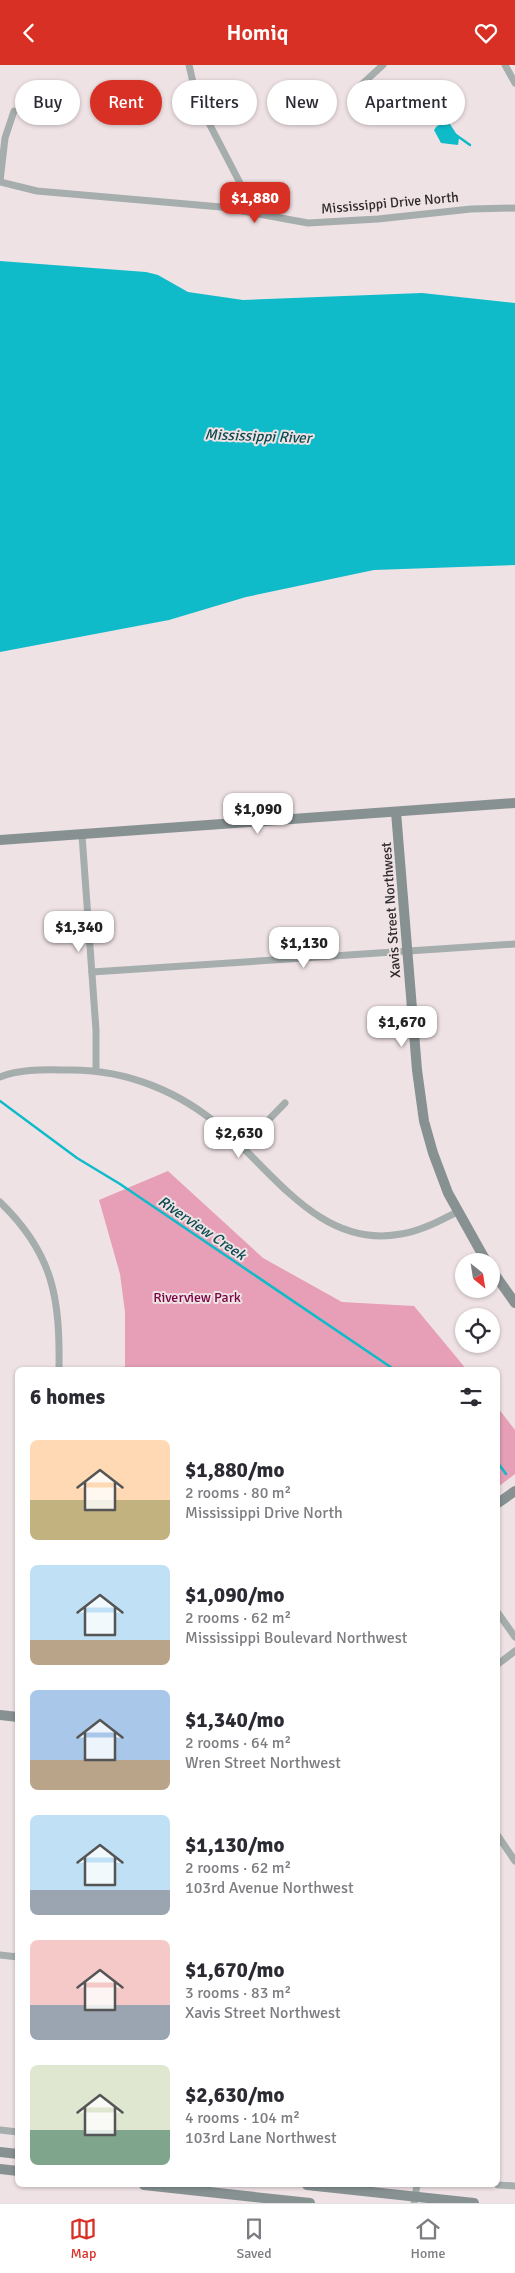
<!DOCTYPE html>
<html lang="en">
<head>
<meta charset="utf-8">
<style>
	body { margin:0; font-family:Signika,sans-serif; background:#f2f2f3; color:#2b2b33; height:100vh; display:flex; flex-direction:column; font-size:19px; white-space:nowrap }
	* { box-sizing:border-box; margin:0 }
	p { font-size:16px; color:#7c7c81 }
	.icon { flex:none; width:28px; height:28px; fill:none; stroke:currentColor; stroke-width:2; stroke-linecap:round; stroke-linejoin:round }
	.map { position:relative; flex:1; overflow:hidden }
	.side { position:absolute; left:15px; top:1302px; width:485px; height:820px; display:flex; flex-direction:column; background:#fff; border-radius:8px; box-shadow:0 1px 4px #0004 }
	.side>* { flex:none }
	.top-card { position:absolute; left:15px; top:15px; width:485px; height:45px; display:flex; gap:10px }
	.needle { width:32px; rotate:150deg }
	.controls { position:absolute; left:455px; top:1188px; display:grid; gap:10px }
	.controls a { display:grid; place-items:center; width:45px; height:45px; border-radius:50%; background:#fff; box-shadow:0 1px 4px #0004; font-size:25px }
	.price { position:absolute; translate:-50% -42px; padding:0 11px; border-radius:10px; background:#fff; color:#222; font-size:16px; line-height:32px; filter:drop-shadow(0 1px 2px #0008) }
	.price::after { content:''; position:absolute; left:50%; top:30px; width:15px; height:11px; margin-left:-8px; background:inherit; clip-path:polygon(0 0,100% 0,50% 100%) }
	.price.active { background:#d93025; color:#fff }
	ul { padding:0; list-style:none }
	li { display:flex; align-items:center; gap:15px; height:125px; padding:0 15px }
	li span { display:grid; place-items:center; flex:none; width:140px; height:100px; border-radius:8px; color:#555 }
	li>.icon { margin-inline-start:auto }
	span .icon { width:60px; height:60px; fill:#fffc; stroke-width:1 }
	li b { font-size:21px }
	h2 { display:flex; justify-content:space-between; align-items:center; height:60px; padding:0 15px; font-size:21px }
	.chip { padding:0 18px; border-radius:22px; background:#fff; box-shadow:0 1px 4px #0004; font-size:18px; line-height:45px }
	.chip.active { background:#d93025; color:#fff }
	header { display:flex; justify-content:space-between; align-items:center; height:65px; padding:0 15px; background:#d93025; color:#fff; font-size:22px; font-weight:600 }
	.tabs { display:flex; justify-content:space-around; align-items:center; height:70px; border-top:1px solid #e1e1e2; background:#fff; font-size:14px; color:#7c7c81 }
	.tabs a { display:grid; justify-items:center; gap:2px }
	.tabs .active { color:#d93025 }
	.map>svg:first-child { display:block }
	.green { fill:#e69fb6 }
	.water { fill:#0fbbc9 }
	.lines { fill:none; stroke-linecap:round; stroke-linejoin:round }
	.stream { stroke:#0fbbc9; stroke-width:2.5 }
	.street { stroke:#a6adad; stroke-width:7 }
	.secondary { stroke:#879192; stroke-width:10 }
	.labels { text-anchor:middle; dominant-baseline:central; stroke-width:4; stroke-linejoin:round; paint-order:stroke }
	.street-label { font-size:14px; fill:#302a2c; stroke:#efe2e5 }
	.park-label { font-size:14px; fill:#7a0341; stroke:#efe2e5 }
	.water-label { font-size:15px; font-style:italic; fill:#0b4c51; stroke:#efe2e5 }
</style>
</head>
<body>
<header><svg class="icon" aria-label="back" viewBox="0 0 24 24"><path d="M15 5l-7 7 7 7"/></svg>Homiq<svg class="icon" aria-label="heart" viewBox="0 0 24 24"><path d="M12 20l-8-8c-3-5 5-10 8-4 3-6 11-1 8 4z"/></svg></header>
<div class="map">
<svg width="515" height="2138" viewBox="0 0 515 2138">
	<rect width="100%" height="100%" fill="#efe2e5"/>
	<!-- green -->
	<g class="green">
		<path d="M168,1106L263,1193L342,1237L414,1241L467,1305H125V1247L120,1209L99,1135Z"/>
		<path d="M498,1343L515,1365V1409L498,1422Z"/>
	</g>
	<!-- water -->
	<g class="water">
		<path d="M450,59L459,73L458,80L441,78L434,65L437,61Z"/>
		<path d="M0,196L146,207L158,210L188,227L243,235L422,228L515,238V500L374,505L246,532L169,555L0,587Z"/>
	</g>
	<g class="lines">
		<!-- stream -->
		<g class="stream">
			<path d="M429,53L443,62"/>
			<path d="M456,70L470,80"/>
			<path d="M0,1036L77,1093L120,1119L395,1305"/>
			<path d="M498,1398L506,1409"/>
		</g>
		<!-- street -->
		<g class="street">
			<path d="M189,0L197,35L240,118L241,134L238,145"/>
			<path d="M505,0L515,18"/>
			<path d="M360,21L383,0"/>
			<path d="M0,116L5,73L14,46"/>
			<path d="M0,117L37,126L221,142L308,158L378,154L471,144L515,143"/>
			<path d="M82,770L96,965V1005"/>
			<path d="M92,907L515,879"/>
			<path d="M0,1012C22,1003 48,1005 71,1005C128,1005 181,1027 223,1064C275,1109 322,1184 401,1169C421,1166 439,1156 457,1147"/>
			<path d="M242,1082L285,1038"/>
			<path d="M0,1137C54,1189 60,1234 59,1305"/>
			<path d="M498,1548L515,1572"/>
			<path d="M498,1599L515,1586"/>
			<path d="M498,1771L515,1796"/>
			<path d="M0,1890L18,1892"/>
			<path d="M0,2065L18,2067"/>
			<path d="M498,2120L515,2121"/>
			<path d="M414,2138L417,2120"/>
		</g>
		<!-- secondary -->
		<g class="secondary">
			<path d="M396,747L417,1005L424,1056L433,1088L448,1128L486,1196"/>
			<path d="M0,775L515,738"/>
			<path d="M491,1204L515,1238"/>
			<path d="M498,1438L515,1426"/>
			<path d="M0,1650L18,1652"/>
			<path d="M0,2087L18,2089"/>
			<path d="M0,2104L18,2106"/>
			<path d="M144,2120L310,2138"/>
			<path d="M307,2120L474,2138"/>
		</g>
	</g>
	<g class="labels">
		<!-- street labels -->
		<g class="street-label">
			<text transform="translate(390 138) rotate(-5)">Mississippi Drive North</text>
			<text transform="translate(391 845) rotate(-94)">Xavis Street Northwest</text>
		</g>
		<!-- park labels -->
		<g class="park-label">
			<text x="197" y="1232">Riverview Park</text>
		</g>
		<!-- water labels -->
		<g class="water-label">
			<text transform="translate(258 371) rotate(2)">Mississippi River</text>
			<text transform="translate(202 1163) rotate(34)">Riverview Creek</text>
		</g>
	</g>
</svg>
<div class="controls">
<a><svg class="needle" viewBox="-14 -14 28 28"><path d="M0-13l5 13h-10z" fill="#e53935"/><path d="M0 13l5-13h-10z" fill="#7c7c81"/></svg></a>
<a><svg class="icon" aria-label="locate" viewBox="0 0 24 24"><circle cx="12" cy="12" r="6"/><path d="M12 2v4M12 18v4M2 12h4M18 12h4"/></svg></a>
</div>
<b class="price active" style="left:255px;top:159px">$1,880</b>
<b class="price" style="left:258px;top:770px">$1,090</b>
<b class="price" style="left:79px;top:888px">$1,340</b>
<b class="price" style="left:304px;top:904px">$1,130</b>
<b class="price" style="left:402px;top:983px">$1,670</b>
<b class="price" style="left:239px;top:1094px">$2,630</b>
<div class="top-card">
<a class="chip">Buy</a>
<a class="chip active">Rent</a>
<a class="chip">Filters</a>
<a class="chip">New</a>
<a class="chip">Apartment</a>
</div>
<section class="side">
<h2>6 homes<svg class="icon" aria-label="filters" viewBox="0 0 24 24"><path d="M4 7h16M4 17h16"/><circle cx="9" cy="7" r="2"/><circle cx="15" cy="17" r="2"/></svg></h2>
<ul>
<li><span style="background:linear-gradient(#ffd9b3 60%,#c2b280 0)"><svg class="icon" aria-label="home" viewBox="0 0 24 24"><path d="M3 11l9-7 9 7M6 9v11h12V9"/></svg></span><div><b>$1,880/mo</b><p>2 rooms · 80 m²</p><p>Mississippi Drive North</p></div></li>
<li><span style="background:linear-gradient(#bfe0f5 75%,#b9a48a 0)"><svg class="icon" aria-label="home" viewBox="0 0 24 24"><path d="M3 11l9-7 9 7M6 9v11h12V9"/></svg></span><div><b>$1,090/mo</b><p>2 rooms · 62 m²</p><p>Mississippi Boulevard Northwest</p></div></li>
<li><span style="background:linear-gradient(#a9c7e8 70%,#b9a48a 0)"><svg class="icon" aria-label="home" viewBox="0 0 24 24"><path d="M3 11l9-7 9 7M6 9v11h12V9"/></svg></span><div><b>$1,340/mo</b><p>2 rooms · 64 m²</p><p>Wren Street Northwest</p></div></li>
<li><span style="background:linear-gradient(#bfe0f5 75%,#9aa5b1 0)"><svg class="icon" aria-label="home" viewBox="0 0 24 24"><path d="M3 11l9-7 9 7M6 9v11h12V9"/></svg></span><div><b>$1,130/mo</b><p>2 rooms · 62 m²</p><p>103rd Avenue Northwest</p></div></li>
<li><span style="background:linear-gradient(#f6c9c9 65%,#9aa5b1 0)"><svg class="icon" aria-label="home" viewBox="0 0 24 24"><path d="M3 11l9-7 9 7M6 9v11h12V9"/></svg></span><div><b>$1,670/mo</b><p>3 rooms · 83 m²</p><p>Xavis Street Northwest</p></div></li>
<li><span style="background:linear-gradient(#dfe7d0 65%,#7fa58c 0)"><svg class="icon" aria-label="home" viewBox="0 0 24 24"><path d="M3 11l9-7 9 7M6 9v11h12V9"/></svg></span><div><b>$2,630/mo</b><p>4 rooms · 104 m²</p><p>103rd Lane Northwest</p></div></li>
</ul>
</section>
</div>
<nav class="tabs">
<a class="active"><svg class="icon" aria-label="map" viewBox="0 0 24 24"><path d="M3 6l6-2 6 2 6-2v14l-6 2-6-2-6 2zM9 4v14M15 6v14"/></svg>Map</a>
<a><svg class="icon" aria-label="saved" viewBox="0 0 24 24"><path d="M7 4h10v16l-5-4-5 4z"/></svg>Saved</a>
<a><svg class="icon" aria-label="home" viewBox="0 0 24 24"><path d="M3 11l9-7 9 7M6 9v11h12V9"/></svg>Home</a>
</nav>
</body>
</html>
